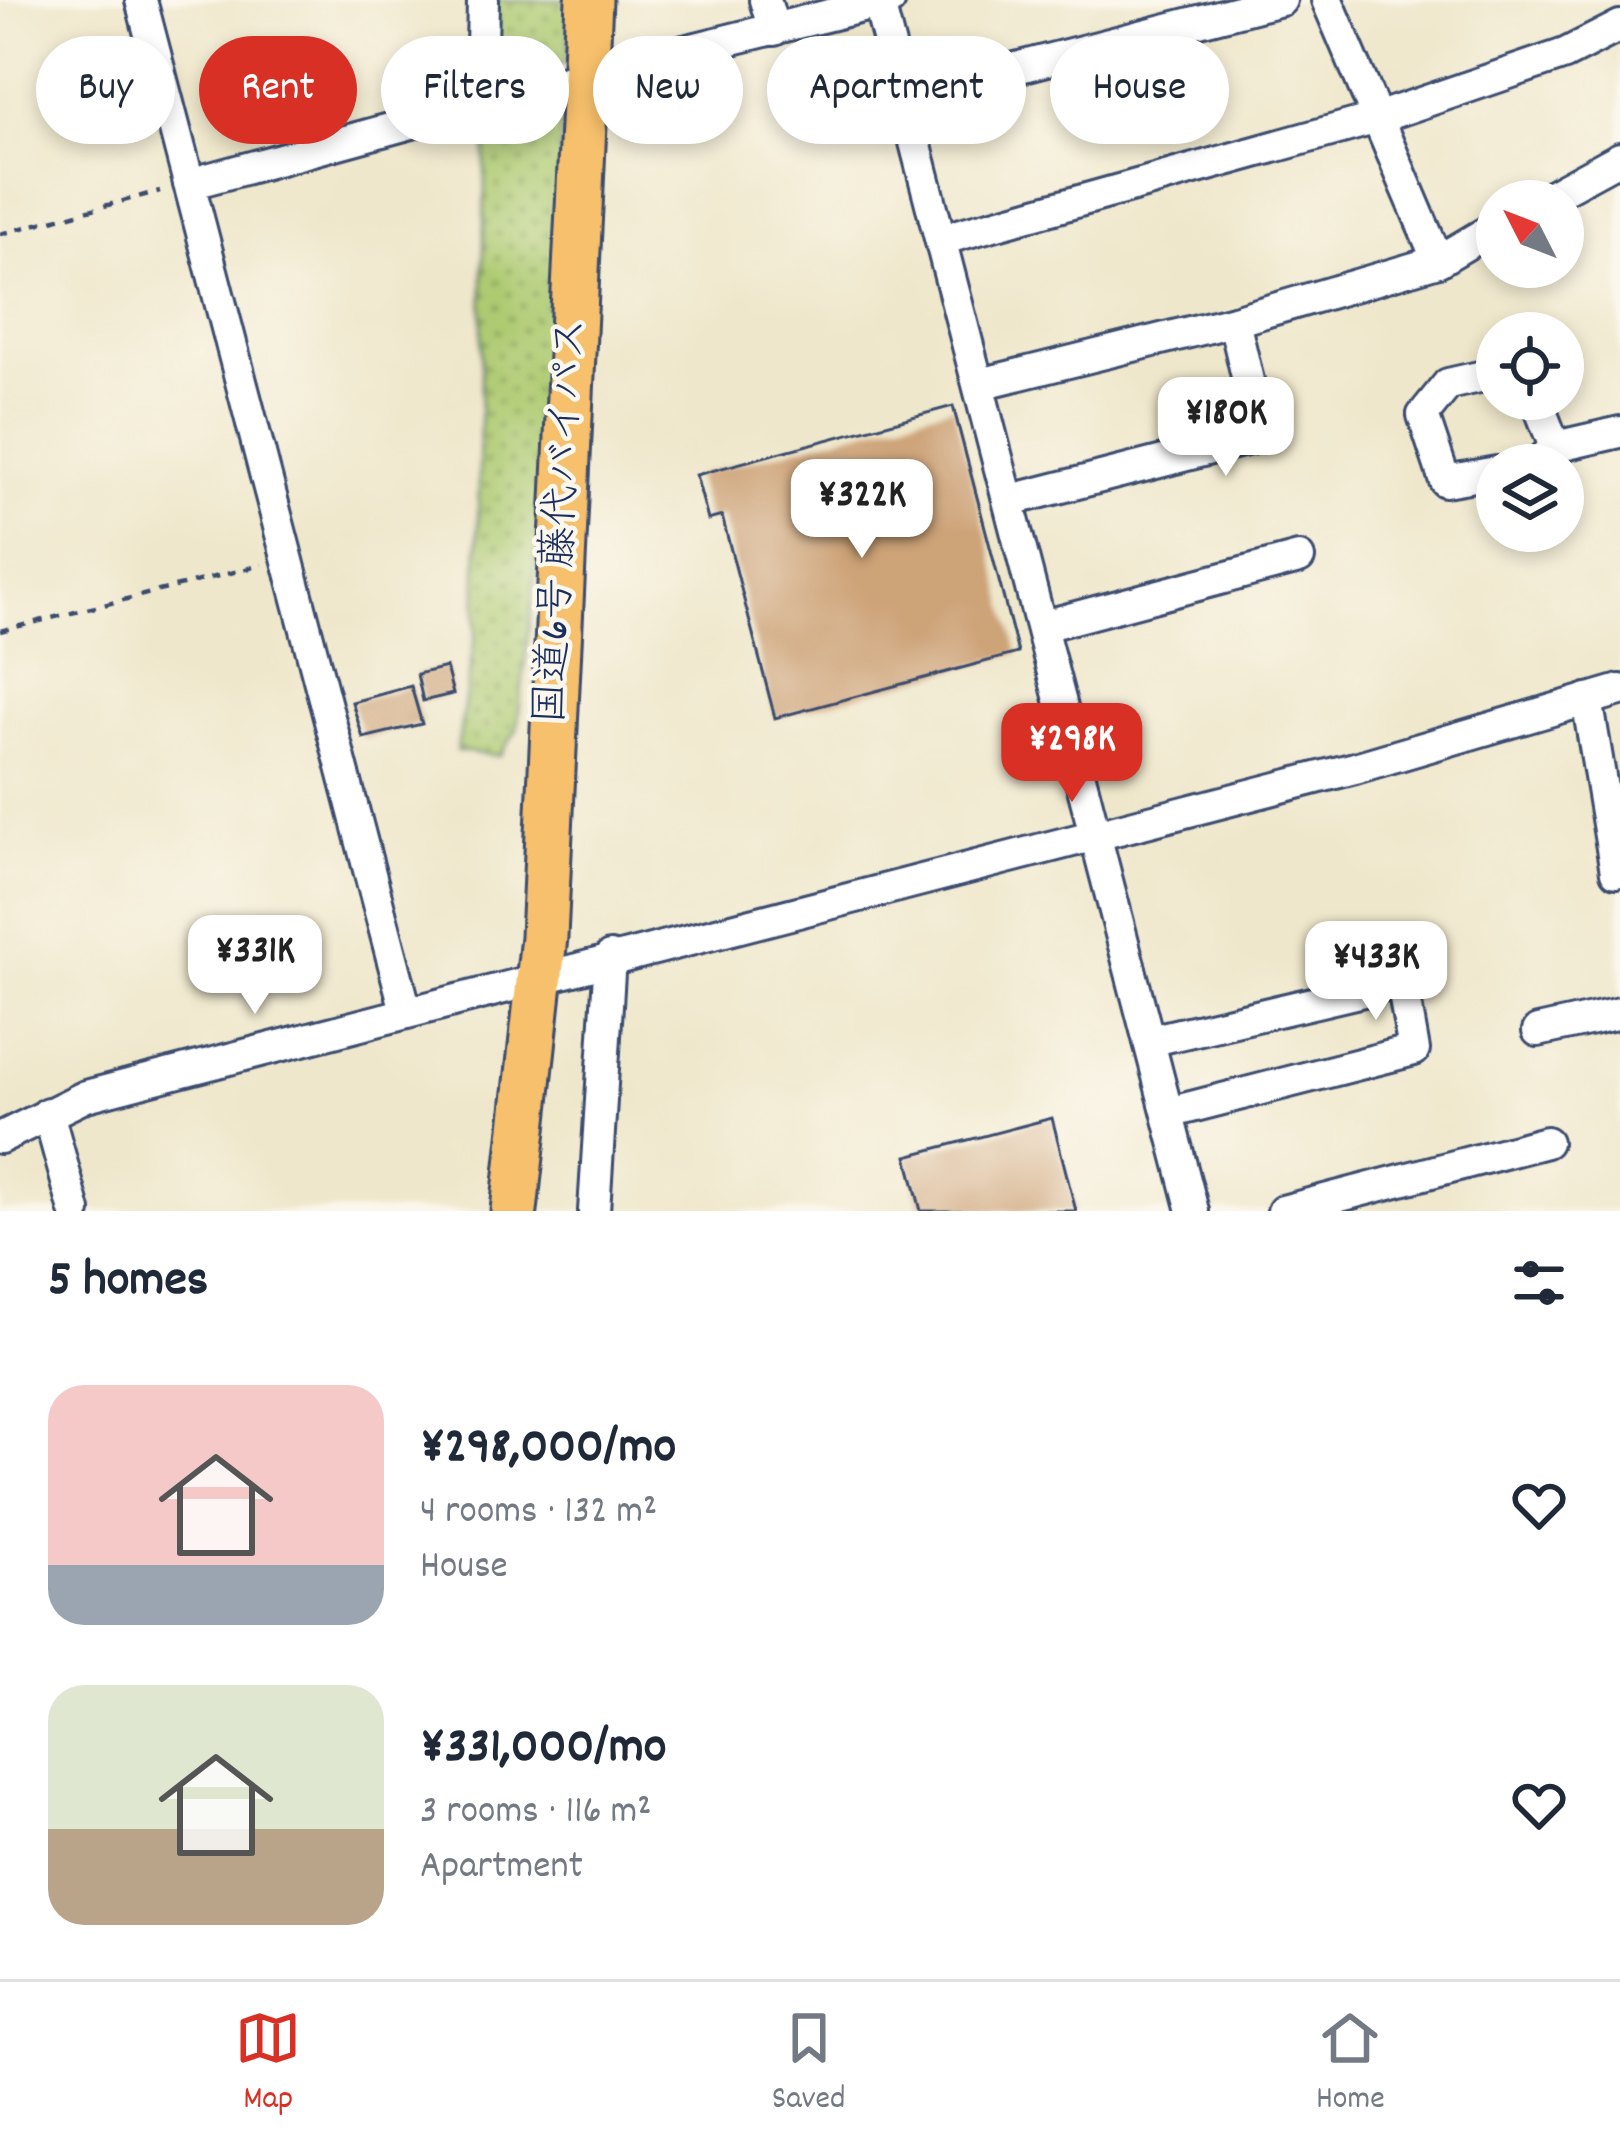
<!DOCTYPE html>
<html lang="en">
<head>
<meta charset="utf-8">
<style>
	body { margin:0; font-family:Dekko,"Klee One",sans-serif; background:#f6f6f7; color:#1f2937; height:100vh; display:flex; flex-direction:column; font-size:45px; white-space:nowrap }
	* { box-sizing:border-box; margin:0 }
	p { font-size:39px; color:#747a83 }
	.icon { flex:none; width:66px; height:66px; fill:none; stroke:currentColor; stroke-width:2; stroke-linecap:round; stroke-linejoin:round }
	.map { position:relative; height:1211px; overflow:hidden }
	.sheet { display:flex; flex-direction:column; background:#fff; flex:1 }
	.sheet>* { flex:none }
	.hud { position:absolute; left:36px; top:36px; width:1548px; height:108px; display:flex; gap:24px }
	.needle { width:78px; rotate:312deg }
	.buttons { position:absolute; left:1476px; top:180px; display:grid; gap:24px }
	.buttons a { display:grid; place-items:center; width:108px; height:108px; border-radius:50%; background:#fff; box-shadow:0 6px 18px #0003; font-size:60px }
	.price { position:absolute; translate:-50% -102px; padding:0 27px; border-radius:24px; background:#fff; color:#222; font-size:39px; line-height:78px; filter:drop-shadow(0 3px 6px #0008) }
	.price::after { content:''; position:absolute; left:50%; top:72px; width:36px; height:27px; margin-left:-18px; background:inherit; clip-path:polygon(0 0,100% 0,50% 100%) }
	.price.on { background:#d93025; color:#fff }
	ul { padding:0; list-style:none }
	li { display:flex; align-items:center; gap:36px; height:300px; padding:0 48px }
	li span { display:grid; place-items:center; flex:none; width:336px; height:240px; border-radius:36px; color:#555 }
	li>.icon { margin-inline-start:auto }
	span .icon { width:144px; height:144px; fill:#fffc; stroke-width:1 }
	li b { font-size:51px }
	h2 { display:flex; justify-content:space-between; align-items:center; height:144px; padding:0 48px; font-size:51px }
	.tag { padding:0 42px; border-radius:54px; background:#fff; box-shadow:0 6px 18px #0003; font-size:42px; line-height:108px }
	.tag.on { background:#d93025; color:#fff }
	.tabs { display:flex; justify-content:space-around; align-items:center; height:168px; border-top:3px solid #e0e1e3; background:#fff; font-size:33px; color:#747a83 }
	.tabs a { display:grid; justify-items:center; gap:6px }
	.tabs .on { color:#d93025 }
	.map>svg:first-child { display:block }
	.grass { fill:url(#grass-dots); stroke:#647d68; stroke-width:3 }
	.building { fill:#cda378 }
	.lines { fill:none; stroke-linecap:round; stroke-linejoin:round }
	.minor-casing { stroke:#3b4b6e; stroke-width:36 }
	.highway-casing { stroke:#3b4b6e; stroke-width:51 }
	.path { stroke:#3b4b6e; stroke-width:4.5; stroke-dasharray:9 9; stroke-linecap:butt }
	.minor { stroke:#fff; stroke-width:30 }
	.highway { stroke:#f7c06c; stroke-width:45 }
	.labels { text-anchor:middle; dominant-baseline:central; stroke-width:9; stroke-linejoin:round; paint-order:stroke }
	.street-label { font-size:42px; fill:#1b2f5e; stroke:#fbf7ec }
</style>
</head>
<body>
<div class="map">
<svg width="1620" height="1211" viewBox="0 0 1620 1211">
	<defs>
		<pattern id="grass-dots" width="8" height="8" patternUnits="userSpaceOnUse" patternTransform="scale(3)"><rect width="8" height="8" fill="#aecb72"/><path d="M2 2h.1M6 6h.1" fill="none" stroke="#8da561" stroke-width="1.8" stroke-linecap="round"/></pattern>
	</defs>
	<rect width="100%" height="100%" fill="#fbf7ec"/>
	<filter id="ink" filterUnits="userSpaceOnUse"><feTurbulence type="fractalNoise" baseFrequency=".00833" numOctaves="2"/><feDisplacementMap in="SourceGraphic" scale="24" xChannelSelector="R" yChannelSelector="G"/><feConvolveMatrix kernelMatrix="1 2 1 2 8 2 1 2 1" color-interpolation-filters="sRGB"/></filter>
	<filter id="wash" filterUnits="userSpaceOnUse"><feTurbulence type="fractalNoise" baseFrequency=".004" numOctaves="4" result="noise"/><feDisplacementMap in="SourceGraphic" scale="48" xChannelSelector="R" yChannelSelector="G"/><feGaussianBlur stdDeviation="2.7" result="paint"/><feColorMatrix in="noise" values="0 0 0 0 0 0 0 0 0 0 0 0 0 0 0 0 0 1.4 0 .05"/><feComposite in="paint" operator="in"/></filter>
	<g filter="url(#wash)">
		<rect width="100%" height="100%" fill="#efe7cb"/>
		<!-- grass -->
		<g class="grass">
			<path d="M495,0H570L568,58L559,67L518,78L498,56Z"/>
			<path d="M563,99L543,510L517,730L499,756L457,751L476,631L486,125L519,107Z"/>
		</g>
		<g id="blocks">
			<!-- building -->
			<g class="building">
				<path d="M953,406L1018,653L775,718L722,516L708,520L696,475Z"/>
				<path d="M446,667L453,694L423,701L417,674Z"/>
				<path d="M411,686L422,724L363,738L352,702Z"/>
				<path d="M1052,1118L1076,1211H921L907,1156Z"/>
			</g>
		</g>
	</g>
	<g filter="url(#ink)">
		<use href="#blocks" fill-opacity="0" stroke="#3b4b6e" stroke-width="3"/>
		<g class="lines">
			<defs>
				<g id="minor">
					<path d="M141,0L406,1011"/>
					<path d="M483,0L482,49L490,103"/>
					<path d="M765,0L774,30"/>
					<path d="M878,0L1193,1211"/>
					<path d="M1327,0L1438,261"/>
					<path d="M907,96L1281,0"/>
					<path d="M189,184L587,75L890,0"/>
					<path d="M1541,201L1620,158"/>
					<path d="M943,239L1374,119L1565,54L1620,26"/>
					<path d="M1497,373L1448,384L1423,415L1445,481L1497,472"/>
					<path d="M980,384L1234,321L1438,261L1497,226"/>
					<path d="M1536,399L1555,447"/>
					<path d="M1537,465L1555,447L1620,432"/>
					<path d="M1011,500L1261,436L1234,321"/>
					<path d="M1043,626L1299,558"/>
					<path d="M1587,699L1616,872"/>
					<path d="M1538,1031L1620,1013"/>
					<path d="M1149,1041L1402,982L1414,1050L1168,1113"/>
					<path d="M48,1113L75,1211"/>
					<path d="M0,1138L86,1096L1355,768L1620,690"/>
					<path d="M594,1211L610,957"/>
					<path d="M1283,1211L1546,1142"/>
				</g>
				<path id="highway" d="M514,1211L544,937L589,0"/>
			</defs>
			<!-- minor casing -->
			<use href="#minor" class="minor-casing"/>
			<!-- highway casing -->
			<use href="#highway" class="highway-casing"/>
			<!-- path -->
			<g class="path">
				<path d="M0,234L160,191"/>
				<path d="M0,631L262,565"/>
			</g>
			<!-- minor -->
			<use href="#minor" class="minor"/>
			<!-- highway -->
			<use href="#highway" class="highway"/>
		</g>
	</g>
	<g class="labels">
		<!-- street labels -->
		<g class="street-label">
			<text transform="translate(564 521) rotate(-87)">国道6号 藤代バイパス</text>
		</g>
	</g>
</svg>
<div class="buttons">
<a><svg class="needle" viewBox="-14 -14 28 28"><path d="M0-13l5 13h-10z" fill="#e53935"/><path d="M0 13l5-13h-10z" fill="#747a83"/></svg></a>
<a><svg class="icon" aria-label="locate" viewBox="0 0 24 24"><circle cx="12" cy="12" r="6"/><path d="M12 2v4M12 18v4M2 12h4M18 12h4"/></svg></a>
<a><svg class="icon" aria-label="layers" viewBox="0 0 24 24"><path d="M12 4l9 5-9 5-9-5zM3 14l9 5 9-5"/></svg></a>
</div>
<b class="price" style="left:1226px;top:479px">¥180K</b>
<b class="price" style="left:862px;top:561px">¥322K</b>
<b class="price on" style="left:1072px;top:805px">¥298K</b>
<b class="price" style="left:255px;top:1017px">¥331K</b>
<b class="price" style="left:1376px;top:1023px">¥433K</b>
<div class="hud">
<a class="tag">Buy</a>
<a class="tag on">Rent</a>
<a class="tag">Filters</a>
<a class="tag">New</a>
<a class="tag">Apartment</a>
<a class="tag">House</a>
</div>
</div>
<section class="sheet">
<h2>5 homes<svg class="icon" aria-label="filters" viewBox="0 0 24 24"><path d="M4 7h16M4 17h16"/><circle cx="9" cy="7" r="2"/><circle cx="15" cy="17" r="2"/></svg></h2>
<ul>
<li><span style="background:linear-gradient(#f6c9c9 75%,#9aa5b1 0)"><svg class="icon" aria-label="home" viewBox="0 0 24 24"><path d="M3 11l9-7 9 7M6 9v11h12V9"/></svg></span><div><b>¥298,000/mo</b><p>4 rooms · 132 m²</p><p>House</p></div><svg class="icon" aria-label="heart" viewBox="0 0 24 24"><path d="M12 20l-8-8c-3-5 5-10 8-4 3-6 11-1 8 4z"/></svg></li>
<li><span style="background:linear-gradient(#dfe7d0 60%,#b9a48a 0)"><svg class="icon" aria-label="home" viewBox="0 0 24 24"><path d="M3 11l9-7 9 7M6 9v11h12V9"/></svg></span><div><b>¥331,000/mo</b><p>3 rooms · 116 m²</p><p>Apartment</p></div><svg class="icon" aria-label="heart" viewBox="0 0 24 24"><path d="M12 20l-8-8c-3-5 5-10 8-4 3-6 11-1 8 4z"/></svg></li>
</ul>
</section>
<nav class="tabs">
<a class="on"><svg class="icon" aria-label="map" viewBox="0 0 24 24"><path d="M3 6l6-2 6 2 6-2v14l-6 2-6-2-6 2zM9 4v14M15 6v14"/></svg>Map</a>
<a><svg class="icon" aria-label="saved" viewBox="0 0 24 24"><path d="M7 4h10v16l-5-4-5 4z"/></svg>Saved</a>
<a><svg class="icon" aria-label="home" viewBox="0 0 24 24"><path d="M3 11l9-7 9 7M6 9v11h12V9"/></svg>Home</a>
</nav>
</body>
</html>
